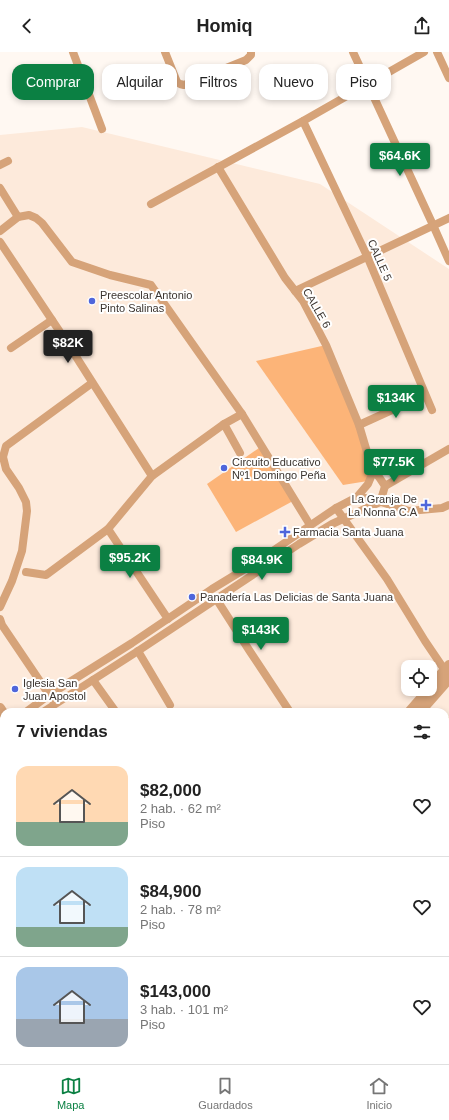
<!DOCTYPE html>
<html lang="es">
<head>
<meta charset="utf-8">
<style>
	body { margin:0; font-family:Arial,sans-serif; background:#f2f2f2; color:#222; height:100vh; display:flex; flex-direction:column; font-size:15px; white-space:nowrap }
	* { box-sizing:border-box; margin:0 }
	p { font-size:13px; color:#767676 }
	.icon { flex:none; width:22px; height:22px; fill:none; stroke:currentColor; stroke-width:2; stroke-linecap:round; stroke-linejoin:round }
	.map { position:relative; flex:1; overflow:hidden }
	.drawer { position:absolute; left:0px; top:656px; width:449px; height:356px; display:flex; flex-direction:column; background:#fff; border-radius:12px 12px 0 0; box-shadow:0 2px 6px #0003 }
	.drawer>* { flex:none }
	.top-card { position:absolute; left:12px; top:12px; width:425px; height:36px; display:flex; gap:8px }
	.buttons { position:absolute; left:401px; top:608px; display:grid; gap:8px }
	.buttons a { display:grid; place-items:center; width:36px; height:36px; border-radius:8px; background:#fff; box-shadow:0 2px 6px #0003; font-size:20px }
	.price { position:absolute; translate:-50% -34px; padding:0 9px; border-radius:4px; background:#0b8043; color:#fff; font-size:13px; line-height:26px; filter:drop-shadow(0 1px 2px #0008) }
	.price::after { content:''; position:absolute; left:50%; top:24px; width:12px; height:9px; margin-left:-6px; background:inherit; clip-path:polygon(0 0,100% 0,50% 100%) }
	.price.active { background:#222; color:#fff }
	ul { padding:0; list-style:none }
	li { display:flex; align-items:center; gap:12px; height:100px; padding:0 16px }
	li+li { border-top:1px solid #e0e0e0 }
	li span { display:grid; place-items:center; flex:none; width:112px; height:80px; border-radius:12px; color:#555 }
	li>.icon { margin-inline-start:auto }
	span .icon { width:48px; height:48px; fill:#fffc; stroke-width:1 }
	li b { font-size:17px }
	h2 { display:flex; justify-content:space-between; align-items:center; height:48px; padding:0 16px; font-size:17px }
	.tag { padding:0 14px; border-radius:12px; background:#fff; box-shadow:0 2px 6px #0003; font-size:14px; line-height:36px }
	.tag.active { background:#0b8043; color:#fff }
	header { display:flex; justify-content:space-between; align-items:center; height:52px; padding:0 16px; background:#fff; font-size:18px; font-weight:700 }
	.menu { display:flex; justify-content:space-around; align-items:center; height:56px; border-top:1px solid #e0e0e0; background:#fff; font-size:11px; color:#767676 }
	.menu a { display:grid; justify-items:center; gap:2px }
	.menu .active { color:#0b8043 }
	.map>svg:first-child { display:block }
	.built { fill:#fdeadb; fill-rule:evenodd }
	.green { fill:#fcb478 }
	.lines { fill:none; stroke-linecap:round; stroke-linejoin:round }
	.minor { stroke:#d6a379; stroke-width:8 }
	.tertiary { stroke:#d6a379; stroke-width:10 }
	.poi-dot { fill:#4f66db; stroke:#fff; stroke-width:1.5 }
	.labels { text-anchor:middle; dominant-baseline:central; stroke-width:4; stroke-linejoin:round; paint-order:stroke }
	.street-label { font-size:11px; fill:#3c3530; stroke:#fff }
	.poi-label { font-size:11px; fill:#3c3530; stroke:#fff; text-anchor:start }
</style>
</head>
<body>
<header><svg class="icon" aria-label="back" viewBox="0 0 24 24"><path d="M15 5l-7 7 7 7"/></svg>Homiq<svg class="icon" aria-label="share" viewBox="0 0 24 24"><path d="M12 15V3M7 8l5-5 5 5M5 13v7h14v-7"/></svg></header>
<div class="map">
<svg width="449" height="1012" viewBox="0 0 449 1012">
	<rect width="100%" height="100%" fill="#fff8f2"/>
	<!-- built -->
	<path class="built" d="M82,75L320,132L449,217V1012H0V83ZM408,615H430V637H408ZM4,660H445V1008H4Z"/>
	<!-- green -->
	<g class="green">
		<path d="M326,293L359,368L374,428L343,433L256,309Z"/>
		<path d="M259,396L293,449L236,480L207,432Z"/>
		<path d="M449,665V829H445V666Z"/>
		<path d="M0,930L4,937V988L0,991Z"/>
		<path d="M307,1008H397L386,1012H310Z"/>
	</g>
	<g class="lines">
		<!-- minor -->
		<g class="minor">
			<path d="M73,0L102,77"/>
			<path d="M165,0L177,30L180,32L184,33L246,8L251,3V0"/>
			<path d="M353,0L433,173L449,209"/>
			<path d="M437,0L449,26"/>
			<path d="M303,69L367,204L432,358"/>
			<path d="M0,113L8,109"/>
			<path d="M218,115L285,226L303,249L326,293L359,373L373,420"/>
			<path d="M0,136L18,165"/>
			<path d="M151,152L303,69L424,0"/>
			<path d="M0,179L18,165L29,163L36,166L42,171L72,210L110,223L151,233L242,362L310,473"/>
			<path d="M0,190L68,292L152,424"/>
			<path d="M295,239L449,166"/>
			<path d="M11,296L52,268"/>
			<path d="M224,372L240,401"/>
			<path d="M359,373L425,343"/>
			<path d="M385,434L449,397"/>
			<path d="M357,445L372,447L409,459L442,456L449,453"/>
			<path d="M336,456L387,527L425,589L448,623"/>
			<path d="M108,477L168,567"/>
			<path d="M26,520L46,523L108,477L152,424L224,372L242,362"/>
			<path d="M217,548L249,598L290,660"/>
			<path d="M0,555L12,529L22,499L27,459L26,450L19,436L6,417L3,405L6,394L92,331"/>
			<path d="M0,567L2,573L52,647"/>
			<path d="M138,599L170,653"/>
			<path d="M93,628L116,660"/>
			<path d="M26,660L49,643L132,591L212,537L258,509L336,456L357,445L368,432L373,420"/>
			<path d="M43,660L138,599L299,492L332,472L380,450L383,441L385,434L379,425L373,420"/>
			<path d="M445,888L449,892"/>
			<path d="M149,1012V1008"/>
		</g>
		<!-- tertiary -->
		<g class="tertiary">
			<path d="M430,635L449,613"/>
			<path d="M0,656L4,662"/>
			<path d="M409,660L429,637"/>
			<path d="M420,660L449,627"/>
			<path d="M0,683L4,680"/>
			<path d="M0,891L4,897"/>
			<path d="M0,906L4,912"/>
			<path d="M63,1008L65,1012"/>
			<path d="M72,1008L75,1012"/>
			<path d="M273,1008L275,1012"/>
			<path d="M283,1008L285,1012"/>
		</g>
	</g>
	<!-- markers -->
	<g class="poi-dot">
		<circle cx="92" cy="249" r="4"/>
		<circle cx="224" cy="416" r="4"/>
		<path d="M424 447h4v4h4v4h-4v4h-4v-4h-4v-4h4z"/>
		<path d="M283 474h4v4h4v4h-4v4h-4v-4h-4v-4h4z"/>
		<circle cx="192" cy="545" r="4"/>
		<circle cx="15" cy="637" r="4"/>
	</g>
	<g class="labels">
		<!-- street labels -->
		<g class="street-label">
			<text transform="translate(380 208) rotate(66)">CALLE 5</text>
			<text transform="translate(317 256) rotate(60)">CALLE 6</text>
		</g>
		<!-- poi labels -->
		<g class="poi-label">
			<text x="100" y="243">Preescolar Antonio<tspan x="100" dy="13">Pinto Salinas</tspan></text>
			<text x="232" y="410">Circuito Educativo<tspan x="232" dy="13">Nº1 Domingo Peña</tspan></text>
			<text x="417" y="447" text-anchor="end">La Granja De<tspan x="417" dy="13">La Nonna C.A</tspan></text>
			<text x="293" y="480">Farmacia Santa Juana</text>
			<text x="200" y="545">Panadería Las Delicias de Santa Juana</text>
			<text x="23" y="631">Iglesia San<tspan x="23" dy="13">Juan Apostol</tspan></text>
		</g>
	</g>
</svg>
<div class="buttons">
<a><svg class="icon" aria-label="locate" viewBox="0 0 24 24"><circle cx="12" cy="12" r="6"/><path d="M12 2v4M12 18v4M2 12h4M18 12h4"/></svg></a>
</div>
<b class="price" style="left:400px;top:125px">$64.6K</b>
<b class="price active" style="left:68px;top:312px">$82K</b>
<b class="price" style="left:396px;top:367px">$134K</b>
<b class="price" style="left:394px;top:431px">$77.5K</b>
<b class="price" style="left:130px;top:527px">$95.2K</b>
<b class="price" style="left:262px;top:529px">$84.9K</b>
<b class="price" style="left:261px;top:599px">$143K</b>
<div class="top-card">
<a class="tag active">Comprar</a>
<a class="tag">Alquilar</a>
<a class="tag">Filtros</a>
<a class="tag">Nuevo</a>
<a class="tag">Piso</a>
</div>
<section class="drawer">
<h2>7 viviendas<svg class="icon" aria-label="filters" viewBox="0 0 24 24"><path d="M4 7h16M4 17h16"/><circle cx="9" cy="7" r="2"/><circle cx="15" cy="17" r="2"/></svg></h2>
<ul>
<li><span style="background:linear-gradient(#ffd9b3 70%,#7fa58c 0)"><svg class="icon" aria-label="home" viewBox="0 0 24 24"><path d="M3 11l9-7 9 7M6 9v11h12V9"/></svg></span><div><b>$82,000</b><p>2 hab. · 62 m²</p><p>Piso</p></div><svg class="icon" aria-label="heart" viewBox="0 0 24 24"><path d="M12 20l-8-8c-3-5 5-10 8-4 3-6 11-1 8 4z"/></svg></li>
<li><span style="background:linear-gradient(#bfe0f5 75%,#7fa58c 0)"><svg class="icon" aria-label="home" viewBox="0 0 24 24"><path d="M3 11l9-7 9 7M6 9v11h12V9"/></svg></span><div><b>$84,900</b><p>2 hab. · 78 m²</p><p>Piso</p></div><svg class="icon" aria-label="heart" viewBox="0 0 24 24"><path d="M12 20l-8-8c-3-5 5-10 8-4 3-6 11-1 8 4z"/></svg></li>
<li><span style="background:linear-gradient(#a9c7e8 65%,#9aa5b1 0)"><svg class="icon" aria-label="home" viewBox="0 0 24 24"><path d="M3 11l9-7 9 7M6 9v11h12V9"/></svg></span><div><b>$143,000</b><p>3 hab. · 101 m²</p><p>Piso</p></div><svg class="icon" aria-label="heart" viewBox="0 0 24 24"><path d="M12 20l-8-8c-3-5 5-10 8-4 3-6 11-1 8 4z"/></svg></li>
</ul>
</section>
</div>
<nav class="menu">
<a class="active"><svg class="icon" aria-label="map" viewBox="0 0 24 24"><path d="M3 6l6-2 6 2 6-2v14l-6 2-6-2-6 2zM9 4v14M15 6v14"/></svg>Mapa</a>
<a><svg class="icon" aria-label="saved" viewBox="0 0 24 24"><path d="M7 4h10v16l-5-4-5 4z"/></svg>Guardados</a>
<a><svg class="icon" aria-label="home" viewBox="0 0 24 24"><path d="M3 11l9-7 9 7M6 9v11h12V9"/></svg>Inicio</a>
</nav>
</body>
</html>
